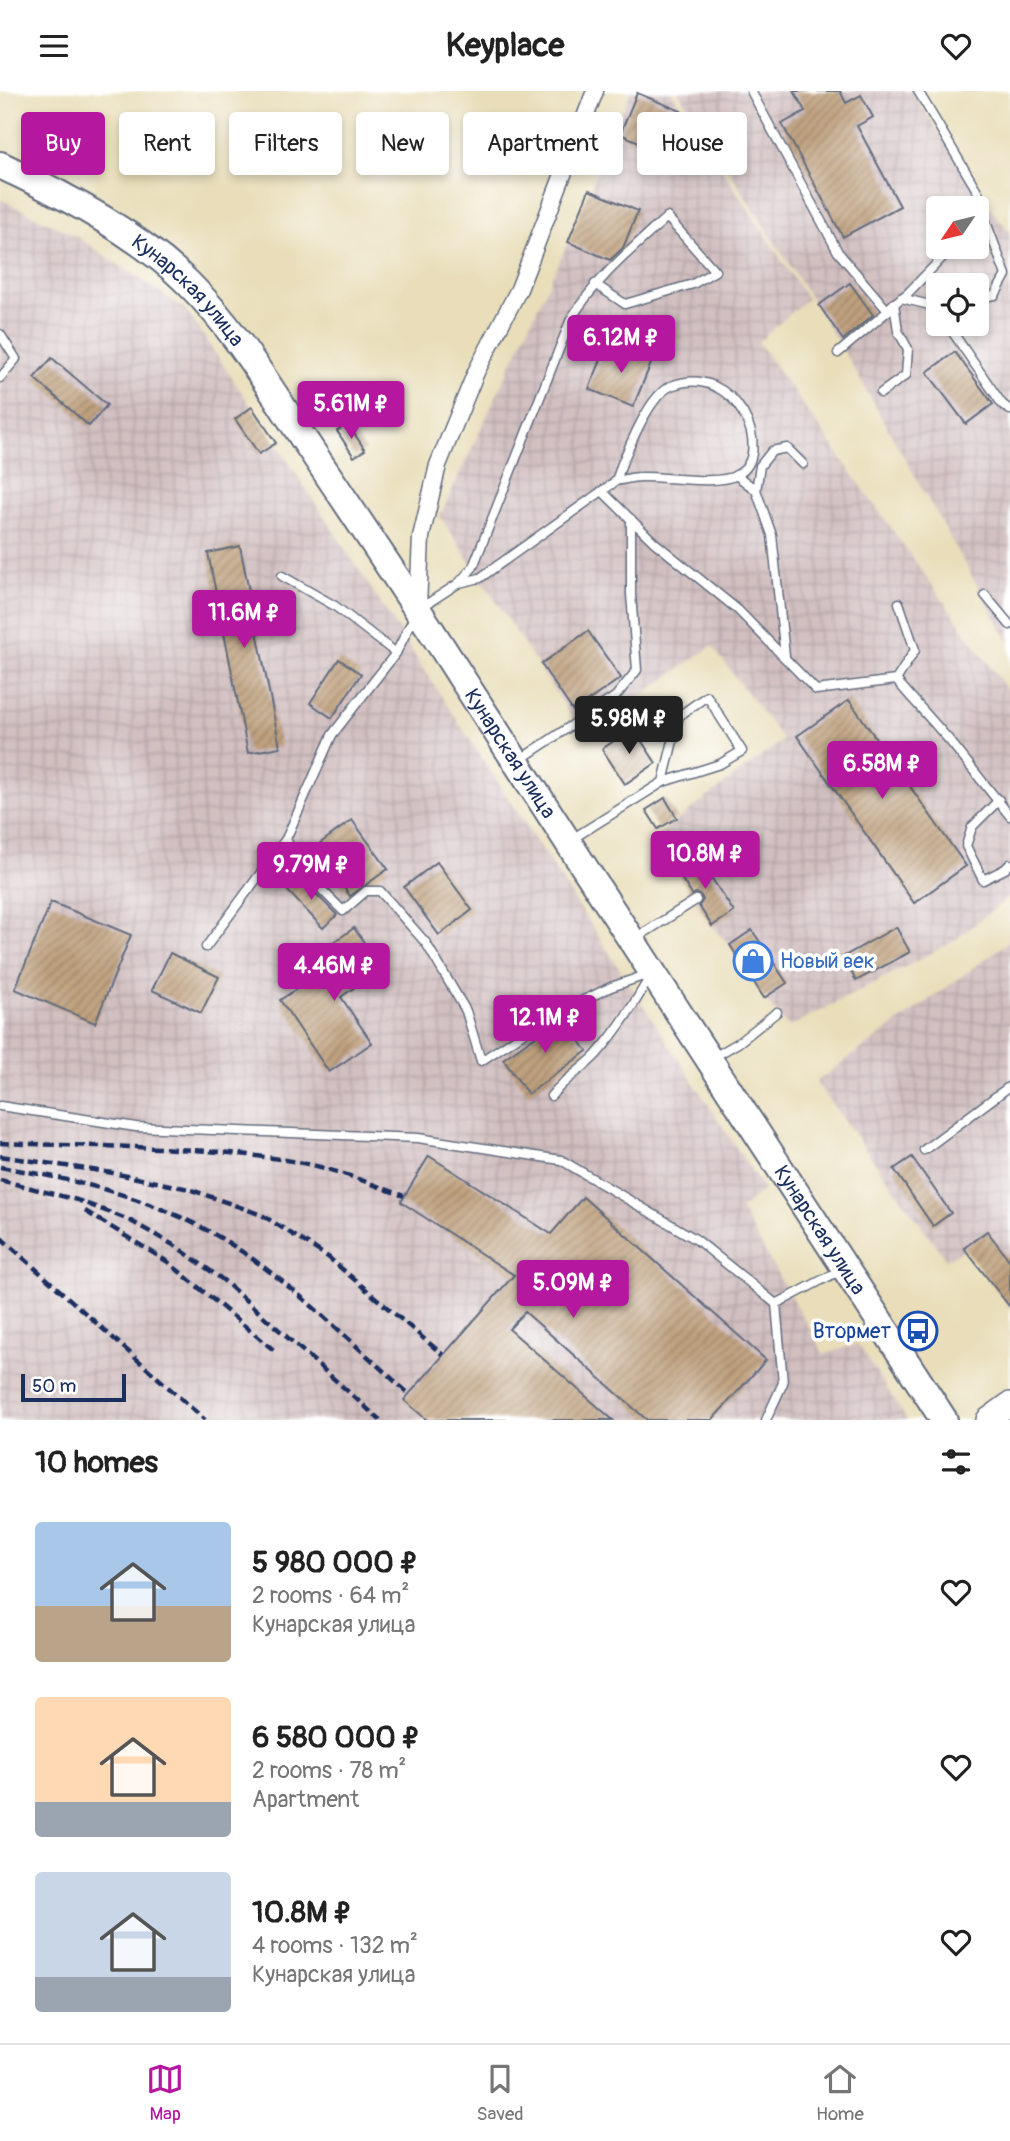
<!DOCTYPE html>
<html lang="en">
<head>
<meta charset="utf-8">
<style>
	body { margin:0; font-family:Pangolin,sans-serif; background:#f2f2f2; color:#222; height:100vh; display:flex; flex-direction:column; font-size:26px; white-space:nowrap }
	* { box-sizing:border-box; margin:0 }
	p { font-size:23px; color:#767676 }
	.icon { flex:none; width:38px; height:38px; fill:none; stroke:currentColor; stroke-width:2; stroke-linecap:round; stroke-linejoin:round }
	.map { position:relative; height:1329px; overflow:hidden }
	.panel { display:flex; flex-direction:column; background:#fff; flex:1 }
	.panel>* { flex:none }
	.hud { position:absolute; left:21px; top:21px; width:970px; height:63px; display:flex; gap:14px }
	.needle { width:46px; rotate:235deg }
	.buttons { position:absolute; left:926px; top:105px; display:grid; gap:14px }
	.buttons a { display:grid; place-items:center; width:63px; height:63px; border-radius:7px; background:#fff; box-shadow:0 4px 10px #0003; font-size:35px }
	.scale { position:absolute; left:21px; bottom:18px; width:105px; box-sizing:border-box; padding-left:7px; border:4px solid #1b2f5e; border-top:0; font-size:19px; line-height:24px; white-space:nowrap; color:#1b2f5e; -webkit-text-stroke:5px #fff; paint-order:stroke }
	.price { position:absolute; translate:-50% -60px; padding:0 16px; border-radius:7px; background:#b5179e; color:#fff; font-size:23px; line-height:46px; filter:drop-shadow(0 2px 4px #0008) }
	.price::after { content:''; position:absolute; left:50%; top:42px; width:21px; height:16px; margin-left:-10px; background:inherit; clip-path:polygon(0 0,100% 0,50% 100%) }
	.price.selected { background:#222; color:#fff }
	ul { padding:0; list-style:none }
	li { display:flex; align-items:center; gap:21px; height:175px; padding:0 35px }
	li span { display:grid; place-items:center; flex:none; width:196px; height:140px; border-radius:7px; color:#555 }
	li>.icon { margin-inline-start:auto }
	span .icon { width:84px; height:84px; fill:#fffc; stroke-width:1 }
	li b { font-size:30px }
	h2 { display:flex; justify-content:space-between; align-items:center; height:84px; padding:0 35px; font-size:30px }
	.chip { padding:0 24px; border-radius:7px; background:#fff; box-shadow:0 4px 10px #0003; font-size:24px; line-height:63px }
	.chip.selected { background:#b5179e; color:#fff }
	header { display:flex; justify-content:space-between; align-items:center; height:91px; padding:0 35px; background:#fff; font-size:32px; font-weight:800 }
	.tabs { display:flex; justify-content:space-around; align-items:center; height:98px; border-top:2px solid #e0e0e0; background:#fff; font-size:19px; color:#767676 }
	.tabs a { display:grid; justify-items:center; gap:4px }
	.tabs .selected { color:#b5179e }
	.map>svg:first-child { display:block }
	.industrial { fill:url(#industrial-grid); fill-rule:evenodd }
	.building { fill:url(#building-hatch) }
	.lines { fill:none; stroke-linecap:round; stroke-linejoin:round }
	.lane-casing { stroke:#636c7e; stroke-width:11 }
	.street-casing { stroke:#636c7e; stroke-width:19 }
	.secondary-casing { stroke:#636c7e; stroke-width:26 }
	.primary-casing { stroke:#636c7e; stroke-width:30 }
	.lane { stroke:#fff; stroke-width:8 }
	.street { stroke:#fff; stroke-width:16 }
	.secondary { stroke:#fff; stroke-width:23 }
	.primary { stroke:#fff; stroke-width:26 }
	.rail { stroke:#1b2f5e; stroke-width:4.5; stroke-dasharray:10 5; stroke-linecap:butt }
	.labels { text-anchor:middle; dominant-baseline:central; stroke-width:7; stroke-linejoin:round; paint-order:stroke }
	.street-label { font-size:21px; fill:#1b2f5e; stroke:#fff }
	.shop-label { font-size:21px; fill:#366cbe; stroke:#fff; text-anchor:start }
	.transit-label { font-size:21px; fill:#164399; stroke:#fff; text-anchor:end }
</style>
</head>
<body>
<header><svg class="icon" aria-label="menu" viewBox="0 0 24 24"><path d="M4 6h16M4 12h16M4 18h16"/></svg>Keyplace<svg class="icon" aria-label="heart" viewBox="0 0 24 24"><path d="M12 20l-8-8c-3-5 5-10 8-4 3-6 11-1 8 4z"/></svg></header>
<div class="map">
<svg width="1010" height="1329" viewBox="0 0 1010 1329">
	<defs>
		<pattern id="industrial-grid" width="8" height="8" patternUnits="userSpaceOnUse" patternTransform="scale(1.75)"><rect width="8" height="8" fill="#d2bfc0"/><path d="M0 4h8M4 0v8" fill="none" stroke="#b4a4a7"/></pattern>
		<pattern id="building-hatch" width="6" height="6" patternUnits="userSpaceOnUse" patternTransform="scale(1.75)"><rect width="6" height="6" fill="#c0a17e"/><path d="M-1 1l2-2M0 6l6-6M5 7l2-2" fill="none" stroke="#9b846a"/></pattern>
	</defs>
	<rect width="100%" height="100%" fill="#fff"/>
	<filter id="ink" filterUnits="userSpaceOnUse"><feTurbulence type="fractalNoise" baseFrequency=".0143" numOctaves="2"/><feDisplacementMap in="SourceGraphic" scale="14" xChannelSelector="R" yChannelSelector="G"/><feConvolveMatrix kernelMatrix="1 2 1 2 8 2 1 2 1" color-interpolation-filters="sRGB"/></filter>
	<filter id="wash" filterUnits="userSpaceOnUse"><feTurbulence type="fractalNoise" baseFrequency=".00686" numOctaves="4" result="noise"/><feDisplacementMap in="SourceGraphic" scale="28" xChannelSelector="R" yChannelSelector="G"/><feGaussianBlur stdDeviation="1.57" result="paint"/><feColorMatrix in="noise" values="0 0 0 0 0 0 0 0 0 0 0 0 0 0 0 0 0 1.4 0 .05"/><feComposite in="paint" operator="in"/></filter>
	<g filter="url(#wash)">
		<rect width="100%" height="100%" fill="#e9deb9"/>
		<!-- industrial -->
		<g class="industrial">
			<path d="M631,0H671L807,208L758,251L1010,603V805L951,852L789,936L764,907L730,854L712,835L655,746L783,649L712,555L589,641L575,631L440,425L568,152Z"/>
			<path d="M678,0H912L979,103L1010,142V552L838,250ZM938,117H976V156H938ZM938,194H976V233H938Z"/>
			<path d="M0,108L74,144L185,218L276,352L764,1099L740,1118L824,1263L858,1253L907,1329H0Z"/>
			<path d="M1010,850V1177L984,1149L946,1168L816,991Z"/>
		</g>
		<g id="blocks">
			<!-- building -->
			<g class="building">
				<path d="M794,0H840L846,12L861,4L873,26L857,35L900,115L843,146L782,33L805,20Z"/>
				<path d="M637,2L681,20L665,62L620,43Z"/>
				<path d="M589,99L638,120L623,157L610,169L568,151Z"/>
				<path d="M850,192L873,224L843,249L819,214Z"/>
				<path d="M608,252L652,270L633,316L589,298Z"/>
				<path d="M955,261L993,313L966,333L927,281Z"/>
				<path d="M52,267L107,314L89,335L34,287Z"/>
				<path d="M252,316L276,352L259,363L235,328Z"/>
				<path d="M348,333L365,359L354,366L337,340Z"/>
				<path d="M240,455L280,656L248,662L208,462Z"/>
				<path d="M588,540L621,587L573,620L541,573Z"/>
				<path d="M339,568L361,583L332,627L310,612Z"/>
				<path d="M849,609L966,775L914,812L797,645Z"/>
				<path d="M633,637L656,672L625,693L602,658Z"/>
				<path d="M665,707L677,727L658,738L646,719Z"/>
				<path d="M352,729L388,778L350,805L315,756Z"/>
				<path d="M697,765L734,821L712,835L699,815L703,809L701,805L696,802L692,804L676,779Z"/>
				<path d="M437,771L472,819L439,844L404,796Z"/>
				<path d="M298,785L337,824L323,837L285,797Z"/>
				<path d="M51,811L131,844L95,932L15,898Z"/>
				<path d="M896,836L910,861L856,890L843,866Z"/>
				<path d="M354,837L382,877L341,906L372,952L329,981L280,909L336,872L326,857Z"/>
				<path d="M752,839L787,892L764,907L730,854Z"/>
				<path d="M170,862L219,886L201,922L152,899Z"/>
				<path d="M563,926L587,960L528,1003L503,968Z"/>
				<path d="M429,1065L551,1143L583,1106L766,1269L712,1329H647L525,1221L509,1238L613,1329H427L404,1309L514,1184L401,1111Z"/>
				<path d="M912,1066L951,1122L933,1135L894,1078Z"/>
				<path d="M987,1140L1010,1170V1216L964,1157Z"/>
			</g>
		</g>
	</g>
	<g filter="url(#ink)">
		<use href="#blocks" fill-opacity="0" stroke="#636c7e" stroke-width="2"/>
		<g class="lines">
			<defs>
				<g id="lane">
					<path d="M751,0L838,161L888,220L838,262"/>
					<path d="M918,0L979,103L976,131"/>
					<path d="M901,207L938,216"/>
					<path d="M976,207L995,204L1006,184L980,115"/>
					<path d="M891,215L907,203L943,166L959,156"/>
					<path d="M947,233L1002,313L1010,319"/>
					<path d="M0,243L16,268L0,287"/>
					<path d="M881,302L906,284L908,258L898,240L894,212"/>
					<path d="M736,384L756,399"/>
					<path d="M602,400C606,397 612,394 615,390C619,385 620,376 623,370C632,350 650,304 671,295C735,269 777,363 737,384C717,395 664,385 641,386C632,386 623,389 615,390"/>
					<path d="M282,485L335,515L396,562"/>
					<path d="M459,492L480,487L602,400L654,451L738,519L816,599L896,589L915,559L899,512"/>
					<path d="M985,504L1010,534"/>
					<path d="M422,516L459,492L473,476L571,228C597,186 631,159 667,126L715,180L693,193L625,213L595,193"/>
					<path d="M785,565L772,444L756,399L760,375L772,360L787,357L803,373"/>
					<path d="M896,589L950,650L1010,725"/>
					<path d="M518,670L616,605L637,579L631,503V428"/>
					<path d="M999,709L972,736L966,755L983,789L1005,778L1010,773"/>
					<path d="M286,748L301,778L343,820L366,800H380L426,852L466,920L481,970L546,927L611,896L652,882C635,912 619,938 596,964C582,979 564,988 551,1005"/>
					<path d="M572,748L663,691L720,673L742,660L707,605L679,625L663,691"/>
					<path d="M636,847L696,809"/>
					<path d="M206,856L286,748L332,644L396,562L414,526"/>
					<path d="M712,967L738,952L777,921"/>
					<path d="M0,1015L136,1036L418,1047L561,1069L697,1149L776,1213L783,1292L766,1329"/>
					<path d="M924,1059L1010,995"/>
					<path d="M776,1213L841,1179"/>
				</g>
				<path id="street" d="M418,516L421,446L438,374L476,281L519,198L595,0"/>
				<path id="secondary" d="M988,1329L1010,1313"/>
				<g id="primary">
					<path id="s1" d="M0,74C63,103 139,143 188,192C236,239 270,298 307,353C359,430 411,507 461,586C621,834 783,1082 944,1329"/>
				</g>
			</defs>
			<!-- lane casing -->
			<use href="#lane" class="lane-casing"/>
			<!-- street casing -->
			<use href="#street" class="street-casing"/>
			<!-- secondary casing -->
			<use href="#secondary" class="secondary-casing"/>
			<!-- primary casing -->
			<use href="#primary" class="primary-casing"/>
			<!-- lane -->
			<use href="#lane" class="lane"/>
			<!-- street -->
			<use href="#street" class="street"/>
			<!-- secondary -->
			<use href="#secondary" class="secondary"/>
			<!-- primary -->
			<use href="#primary" class="primary"/>
			<!-- rail -->
			<g class="rail">
				<path d="M0,1052C98,1056 200,1054 298,1071C335,1078 369,1092 404,1105"/>
				<path d="M0,1065L113,1082L189,1098L262,1124L328,1166L443,1264"/>
				<path d="M0,1076C67,1087 132,1102 193,1132C270,1169 345,1246 409,1303"/>
				<path d="M0,1089L77,1109L129,1129L177,1156L223,1189L380,1329"/>
				<path d="M85,1120L168,1171L276,1261"/>
				<path d="M0,1146L205,1329"/>
			</g>
		</g>
	</g>
	<!-- icons -->
	<defs>
		<symbol id="shop-ring" viewBox="-11 -11 22 22"><circle r="9.5" fill="#fff" stroke="#3f7fe0" stroke-width="1.5"/><path d="M-5-2.5h2.3a2.7 3.5 0 0 1 5.4 0H5L5.5 6h-11ZM-1.5-2.5h3a1.5 2.3 0 0 0-3 0Z" fill="#3f7fe0"/></symbol>
		<symbol id="bus-ring" viewBox="-11 -11 22 22"><circle r="9.5" fill="#fff" stroke="#1a4fb4" stroke-width="1.5"/><path d="M-5-6H5V4H4V6H2V4H-2V6H-4V4H-5ZM-3.5-4V0h7V-4ZM-3.5 1.2v1.5H-2V1.2ZM2 1.2v1.5H3.5V1.2Z" fill="#1a4fb4"/></symbol>
	</defs>
	<g fill-rule="evenodd">
		<use href="#shop-ring" x="731" y="848" width="44" height="44"/>
		<use href="#bus-ring" x="896" y="1218" width="44" height="44"/>
	</g>
	<g class="labels">
		<!-- street labels -->
		<g class="street-label">
			<text stroke="none"><textPath href="#s1" startOffset="228">Кунарская улица</textPath></text>
			<text stroke="none"><textPath href="#s1" startOffset="794">Кунарская улица</textPath></text>
			<text stroke="none"><textPath href="#s1" startOffset="1362">Кунарская улица</textPath></text>
		</g>
		<!-- shop labels -->
		<g class="shop-label">
			<text x="780" y="870">Новый век</text>
		</g>
		<!-- transit labels -->
		<g class="transit-label">
			<text x="891" y="1240">Втормет</text>
		</g>
	</g>
</svg>
<div class="buttons">
<a><svg class="needle" viewBox="-14 -14 28 28"><path d="M0-13l5 13h-10z" fill="#e53935"/><path d="M0 13l5-13h-10z" fill="#767676"/></svg></a>
<a><svg class="icon" aria-label="locate" viewBox="0 0 24 24"><circle cx="12" cy="12" r="6"/><path d="M12 2v4M12 18v4M2 12h4M18 12h4"/></svg></a>
</div>
<div class="scale">50 m</div>
<b class="price" style="left:621px;top:284px">6.12M ₽</b>
<b class="price" style="left:351px;top:350px">5.61M ₽</b>
<b class="price" style="left:244px;top:559px">11.6M ₽</b>
<b class="price selected" style="left:629px;top:665px">5.98M ₽</b>
<b class="price" style="left:882px;top:710px">6.58M ₽</b>
<b class="price" style="left:705px;top:800px">10.8M ₽</b>
<b class="price" style="left:311px;top:811px">9.79M ₽</b>
<b class="price" style="left:334px;top:912px">4.46M ₽</b>
<b class="price" style="left:545px;top:964px">12.1M ₽</b>
<b class="price" style="left:573px;top:1229px">5.09M ₽</b>
<div class="hud">
<a class="chip selected">Buy</a>
<a class="chip">Rent</a>
<a class="chip">Filters</a>
<a class="chip">New</a>
<a class="chip">Apartment</a>
<a class="chip">House</a>
</div>
</div>
<section class="panel">
<h2>10 homes<svg class="icon" aria-label="filters" viewBox="0 0 24 24"><path d="M4 7h16M4 17h16"/><circle cx="9" cy="7" r="2"/><circle cx="15" cy="17" r="2"/></svg></h2>
<ul>
<li><span style="background:linear-gradient(#a9c7e8 60%,#b9a48a 0)"><svg class="icon" aria-label="home" viewBox="0 0 24 24"><path d="M3 11l9-7 9 7M6 9v11h12V9"/></svg></span><div><b>5 980 000 ₽</b><p>2 rooms · 64 m²</p><p>Кунарская улица</p></div><svg class="icon" aria-label="heart" viewBox="0 0 24 24"><path d="M12 20l-8-8c-3-5 5-10 8-4 3-6 11-1 8 4z"/></svg></li>
<li><span style="background:linear-gradient(#ffd9b3 75%,#9aa5b1 0)"><svg class="icon" aria-label="home" viewBox="0 0 24 24"><path d="M3 11l9-7 9 7M6 9v11h12V9"/></svg></span><div><b>6 580 000 ₽</b><p>2 rooms · 78 m²</p><p>Apartment</p></div><svg class="icon" aria-label="heart" viewBox="0 0 24 24"><path d="M12 20l-8-8c-3-5 5-10 8-4 3-6 11-1 8 4z"/></svg></li>
<li><span style="background:linear-gradient(#c9d6e8 75%,#9aa5b1 0)"><svg class="icon" aria-label="home" viewBox="0 0 24 24"><path d="M3 11l9-7 9 7M6 9v11h12V9"/></svg></span><div><b>10.8M ₽</b><p>4 rooms · 132 m²</p><p>Кунарская улица</p></div><svg class="icon" aria-label="heart" viewBox="0 0 24 24"><path d="M12 20l-8-8c-3-5 5-10 8-4 3-6 11-1 8 4z"/></svg></li>
</ul>
</section>
<nav class="tabs">
<a class="selected"><svg class="icon" aria-label="map" viewBox="0 0 24 24"><path d="M3 6l6-2 6 2 6-2v14l-6 2-6-2-6 2zM9 4v14M15 6v14"/></svg>Map</a>
<a><svg class="icon" aria-label="saved" viewBox="0 0 24 24"><path d="M7 4h10v16l-5-4-5 4z"/></svg>Saved</a>
<a><svg class="icon" aria-label="home" viewBox="0 0 24 24"><path d="M3 11l9-7 9 7M6 9v11h12V9"/></svg>Home</a>
</nav>
</body>
</html>
